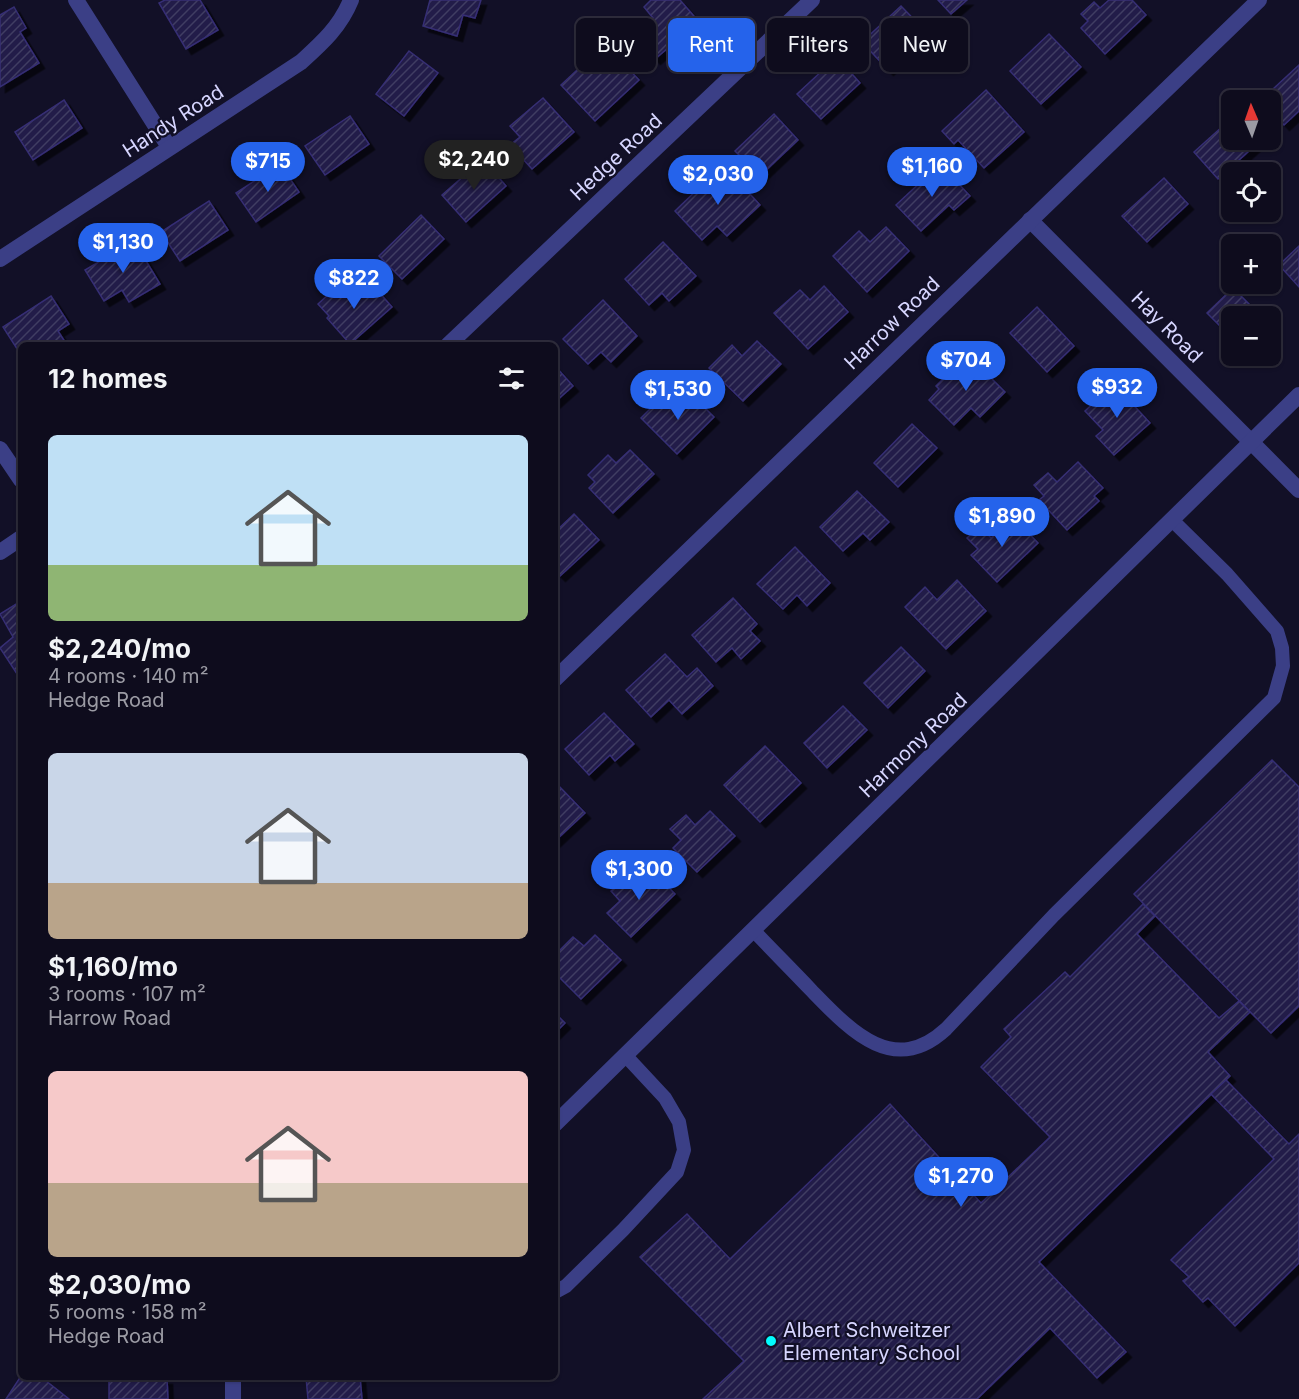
<!DOCTYPE html>
<html lang="en">
<head>
<meta charset="utf-8">
<style>
	body { margin:0; font-family:Inter,sans-serif; background:#1c1a2a; color:#f1f3f6; height:100vh; display:flex; flex-direction:column; font-size:22px; white-space:nowrap }
	* { box-sizing:border-box; margin:0 }
	p { font-size:20px; color:#9b9ba4 }
	.icon { flex:none; width:33px; height:33px; fill:none; stroke:currentColor; stroke-width:2; stroke-linecap:round; stroke-linejoin:round }
	.map { position:relative; flex:1; overflow:hidden }
	.details { position:absolute; left:18px; top:342px; width:540px; height:1038px; display:flex; flex-direction:column; background:#0e0c1d; border-radius:9px; box-shadow:0 2px 4px #0004,0 0 0 2px #2e2c3b }
	.details>* { flex:none }
	.banner { position:absolute; left:576px; top:18px; width:570px; height:54px; display:flex; gap:12px }
	.needle { width:39px; rotate:358deg }
	.fabs { position:absolute; left:1221px; top:90px; display:grid; gap:12px }
	.fabs a { display:grid; place-items:center; width:60px; height:60px; border-radius:9px; background:#0e0c1d; box-shadow:0 2px 4px #0004,0 0 0 2px #2e2c3b; font-size:30px }
	.price { position:absolute; translate:-50% -51px; padding:0 14px; border-radius:21px; background:#2563eb; color:#fff; font-size:20px; line-height:39px; filter:drop-shadow(0 2px 3px #0008) }
	.price::after { content:''; position:absolute; left:50%; top:36px; width:18px; height:14px; margin-left:-9px; background:inherit; clip-path:polygon(0 0,100% 0,50% 100%) }
	.price.current { background:#222; color:#fff }
	ul { padding:0; list-style:none }
	li { display:grid; align-content:center; gap:12px; height:318px; padding:0 30px }
	li span { display:grid; place-items:center; height:186px; border-radius:9px; color:#555 }
	li>.icon { margin-inline-start:auto }
	span .icon { width:108px; height:108px; fill:#fffc; stroke-width:1 }
	li b { font-size:26px }
	h2 { display:flex; justify-content:space-between; align-items:center; height:72px; padding:0 30px; font-size:26px }
	.chip { padding:0 21px; border-radius:9px; background:#0e0c1d; box-shadow:0 2px 4px #0004,0 0 0 2px #2e2c3b; font-size:21px; line-height:54px }
	.chip.current { background:#2563eb; color:#fff }
	.map>svg:first-child { display:block }
	.building { fill:url(#building-hatch); stroke:#362e74; stroke-width:1.5; filter:url(#shadow) }
	.lines { fill:none; stroke-linecap:round; stroke-linejoin:round }
	.service { stroke:#3b3f86; stroke-width:14 }
	.minor { stroke:#3b3f86; stroke-width:16 }
	.poi-dot { fill:#03fbfe; stroke:#121027; stroke-width:2 }
	.labels { text-anchor:middle; dominant-baseline:central; stroke-width:4.5; stroke-linejoin:round; paint-order:stroke }
	.street-label { font-size:20px; fill:#d7d6ff; stroke:#121027 }
	.poi-label { font-size:20px; fill:#d7d6ff; stroke:#121027; text-anchor:start }
</style>
</head>
<body>
<div class="map">
<svg width="1299" height="1399" viewBox="0 0 1299 1399">
	<defs>
		<pattern id="building-hatch" width="6" height="6" patternUnits="userSpaceOnUse" patternTransform="scale(1.5)"><rect width="6" height="6" fill="#211c48"/><path d="M-1 1l2-2M0 6l6-6M5 7l2-2" fill="none" stroke="#403c63"/></pattern>
		<filter id="shadow"><feDropShadow dx="5.5" dy="5.5" stdDeviation="0" flood-color="#0009"/></filter>
	</defs>
	<rect width="100%" height="100%" fill="#121027"/>
	<!-- building -->
	<g class="building">
		<path d="M165,0H200L218,30L186,49L159,3Z"/>
		<path d="M430,0H481L475,18L463,15L457,36L423,26Z"/>
		<path d="M651,0H680L699,22L655,59L633,34L653,18L644,7Z"/>
		<path d="M938,0H967L951,14Z"/>
		<path d="M1109,0H1132L1146,15L1105,54L1081,28L1088,21L1081,14L1094,2L1100,8Z"/>
		<path d="M901,6L932,38L909,60L904,55L888,70L862,42Z"/>
		<path d="M14,7L26,28L20,32L39,63L0,87V15Z"/>
		<path d="M1049,34L1081,67L1041,104L1010,71Z"/>
		<path d="M605,44L639,80L595,121L561,85Z"/>
		<path d="M409,51L438,73L404,116L376,94Z"/>
		<path d="M837,57L860,83L821,119L797,94Z"/>
		<path d="M1299,65V111L1284,125L1270,110V100H1261Z"/>
		<path d="M986,90L1024,132L984,168L958,140L954,144L942,131Z"/>
		<path d="M543,98L574,132L532,169L510,145L520,137L510,126Z"/>
		<path d="M64,100L82,128L33,160L15,132Z"/>
		<path d="M774,114L798,140L760,176L735,151Z"/>
		<path d="M350,116L369,144L325,175L305,146Z"/>
		<path d="M1232,118V140H1257L1259,142L1218,179L1194,152Z"/>
		<path d="M483,159L506,186L466,222L442,195Z"/>
		<path d="M280,164L299,192L256,222L236,193Z"/>
		<path d="M940,164L970,196L954,210L949,205L921,231L896,205Z"/>
		<path d="M727,169L760,205L727,236L717,226L702,240L675,211L704,183L708,187Z"/>
		<path d="M1164,178L1188,204L1147,242L1122,216Z"/>
		<path d="M209,201L228,230L180,261L161,232Z"/>
		<path d="M421,215L444,239L402,279L379,256Z"/>
		<path d="M886,227L909,251L867,292L833,256L859,231L870,242Z"/>
		<path d="M134,241L160,284L129,302L122,290L104,301L85,270Z"/>
		<path d="M663,242L696,276L669,301L662,293L649,305L625,279Z"/>
		<path d="M1299,246V287L1279,265Z"/>
		<path d="M369,281L392,307L350,344L327,318L329,316L318,304L342,282L353,295Z"/>
		<path d="M824,286L848,312L808,349L774,313L800,290L810,300Z"/>
		<path d="M1233,288L1261,316H1232V338L1207,313Z"/>
		<path d="M51,296L69,324L58,331L67,345H21V355L3,327Z"/>
		<path d="M603,300L637,336L611,362L601,352L588,364L563,339Z"/>
		<path d="M1037,307L1074,346L1047,372L1010,333Z"/>
		<path d="M757,341L781,364L743,401L709,368L732,345L742,356Z"/>
		<path d="M971,358L1005,392L980,417L971,408L954,425L929,400L939,389L936,386L956,366L960,369Z"/>
		<path d="M555,366L573,386L555,402Z"/>
		<path d="M1114,384L1150,423L1114,455L1096,436L1103,430L1085,411Z"/>
		<path d="M688,391L714,417L677,454L641,418L661,398L671,409Z"/>
		<path d="M912,424L937,448L898,487L874,463Z"/>
		<path d="M630,450L654,474L613,513L589,488L595,482L588,475L608,455L616,463Z"/>
		<path d="M1078,462L1103,488L1094,496L1099,501L1067,530L1039,500L1044,496L1034,485L1048,473L1057,482Z"/>
		<path d="M857,491L889,522L870,540L863,533L843,551L820,527Z"/>
		<path d="M574,514L599,540L560,576L555,571V532Z"/>
		<path d="M1013,517L1038,543L997,582L971,555L978,549L967,538L980,526L991,538Z"/>
		<path d="M795,547L830,583L807,606L797,595L783,609L757,584Z"/>
		<path d="M957,580L986,611L946,649L905,607L925,587L937,600Z"/>
		<path d="M733,598L757,624L750,631L760,641L741,659L732,648L716,662L692,635Z"/>
		<path d="M21,601V680L0,648L13,637L0,614Z"/>
		<path d="M901,647L925,671L888,708L864,683Z"/>
		<path d="M665,654L687,677L697,668L713,686L682,714L669,700L651,717L626,690Z"/>
		<path d="M843,706L867,730L827,768L804,743Z"/>
		<path d="M604,713L634,744L615,761L610,755L589,775L565,749Z"/>
		<path d="M765,746L801,783L760,822L724,785Z"/>
		<path d="M1272,760L1299,787V1006L1271,1033L1134,894Z"/>
		<path d="M555,782L585,813L555,841Z"/>
		<path d="M710,811L735,836L697,872L673,848L681,840L670,829L686,815L695,825Z"/>
		<path d="M652,870L675,894L631,937L607,913L620,901L611,891L631,872L640,881Z"/>
		<path d="M1143,904L1155,916L1137,934L1219,1018L1239,1001L1250,1012L1208,1052L1230,1076L1039,1262L1126,1352L1097,1378L1050,1328L977,1399H703L744,1361L640,1257L687,1214L730,1259L890,1104L981,1203L1050,1137L981,1067L1011,1037L1004,1029L1065,972L1070,977Z"/>
		<path d="M595,935L621,960L581,999L555,973V955L573,937L584,946Z"/>
		<path d="M555,1013L565,1023L555,1033Z"/>
		<path d="M1226,1080L1289,1144L1299,1134V1263L1235,1326L1208,1298L1203,1302L1183,1281L1189,1277L1171,1260L1274,1159L1211,1094Z"/>
		<path d="M21,1376L41,1377L69,1399H6Z"/>
		<path d="M306,1377H360L362,1399H308Z"/>
		<path d="M167,1379L168,1399H109V1381Z"/>
	</g>
	<g class="lines">
		<!-- service -->
		<g class="service">
			<path d="M753,930C772,950 792,970 811,990C849,1029 893,1078 946,1029L1054,915L1274,698L1283,666L1282,648L1277,631L1227,574L1172,520"/>
			<path d="M555,1292L566,1286L623,1230L677,1172L684,1150L679,1122L665,1098L625,1055"/>
		</g>
		<!-- minor -->
		<g class="minor">
			<path d="M76,0L169,147"/>
			<path d="M1030,220L1299,490"/>
			<path d="M0,259L301,62C322,43 340,27 351,0"/>
			<path d="M448,345L812,0"/>
			<path d="M0,449L21,480"/>
			<path d="M0,552L21,538"/>
			<path d="M555,679L1259,0"/>
			<path d="M555,1124L1299,395"/>
			<path d="M233,1377V1399"/>
		</g>
	</g>
	<!-- markers -->
	<circle class="poi-dot" cx="771" cy="1341" r="6"/>
	<g class="labels">
		<!-- street labels -->
		<g class="street-label">
			<text transform="translate(173 121) rotate(-33)">Handy Road</text>
			<text transform="translate(616 157) rotate(-43)">Hedge Road</text>
			<text transform="translate(892 323) rotate(-44)">Harrow Road</text>
			<text transform="translate(1167 327) rotate(45)">Hay Road</text>
			<text transform="translate(913 745) rotate(-44)">Harmony Road</text>
		</g>
		<!-- poi labels -->
		<g class="poi-label">
			<text x="783" y="1330">Albert Schweitzer<tspan x="783" dy="23">Elementary School</tspan></text>
		</g>
	</g>
</svg>
<div class="fabs">
<a><svg class="needle" viewBox="-14 -14 28 28"><path d="M0-13l5 13h-10z" fill="#e53935"/><path d="M0 13l5-13h-10z" fill="#9b9ba4"/></svg></a>
<a><svg class="icon" aria-label="locate" viewBox="0 0 24 24"><circle cx="12" cy="12" r="6"/><path d="M12 2v4M12 18v4M2 12h4M18 12h4"/></svg></a>
<a>+</a>
<a>−</a>
</div>
<b class="price current" style="left:474px;top:191px">$2,240</b>
<b class="price" style="left:268px;top:193px">$715</b>
<b class="price" style="left:932px;top:198px">$1,160</b>
<b class="price" style="left:718px;top:206px">$2,030</b>
<b class="price" style="left:123px;top:274px">$1,130</b>
<b class="price" style="left:354px;top:310px">$822</b>
<b class="price" style="left:966px;top:392px">$704</b>
<b class="price" style="left:1117px;top:419px">$932</b>
<b class="price" style="left:678px;top:421px">$1,530</b>
<b class="price" style="left:1002px;top:548px">$1,890</b>
<b class="price" style="left:639px;top:901px">$1,300</b>
<b class="price" style="left:961px;top:1208px">$1,270</b>
<div class="banner">
<a class="chip">Buy</a>
<a class="chip current">Rent</a>
<a class="chip">Filters</a>
<a class="chip">New</a>
</div>
<section class="details">
<h2>12 homes<svg class="icon" aria-label="filters" viewBox="0 0 24 24"><path d="M4 7h16M4 17h16"/><circle cx="9" cy="7" r="2"/><circle cx="15" cy="17" r="2"/></svg></h2>
<ul>
<li><span style="background:linear-gradient(#bfe0f5 70%,#8fb573 0)"><svg class="icon" aria-label="home" viewBox="0 0 24 24"><path d="M3 11l9-7 9 7M6 9v11h12V9"/></svg></span><div><b>$2,240/mo</b><p>4 rooms · 140 m²</p><p>Hedge Road</p></div></li>
<li><span style="background:linear-gradient(#c9d6e8 70%,#b9a48a 0)"><svg class="icon" aria-label="home" viewBox="0 0 24 24"><path d="M3 11l9-7 9 7M6 9v11h12V9"/></svg></span><div><b>$1,160/mo</b><p>3 rooms · 107 m²</p><p>Harrow Road</p></div></li>
<li><span style="background:linear-gradient(#f6c9c9 60%,#b9a48a 0)"><svg class="icon" aria-label="home" viewBox="0 0 24 24"><path d="M3 11l9-7 9 7M6 9v11h12V9"/></svg></span><div><b>$2,030/mo</b><p>5 rooms · 158 m²</p><p>Hedge Road</p></div></li>
</ul>
</section>
</div>
</body>
</html>
